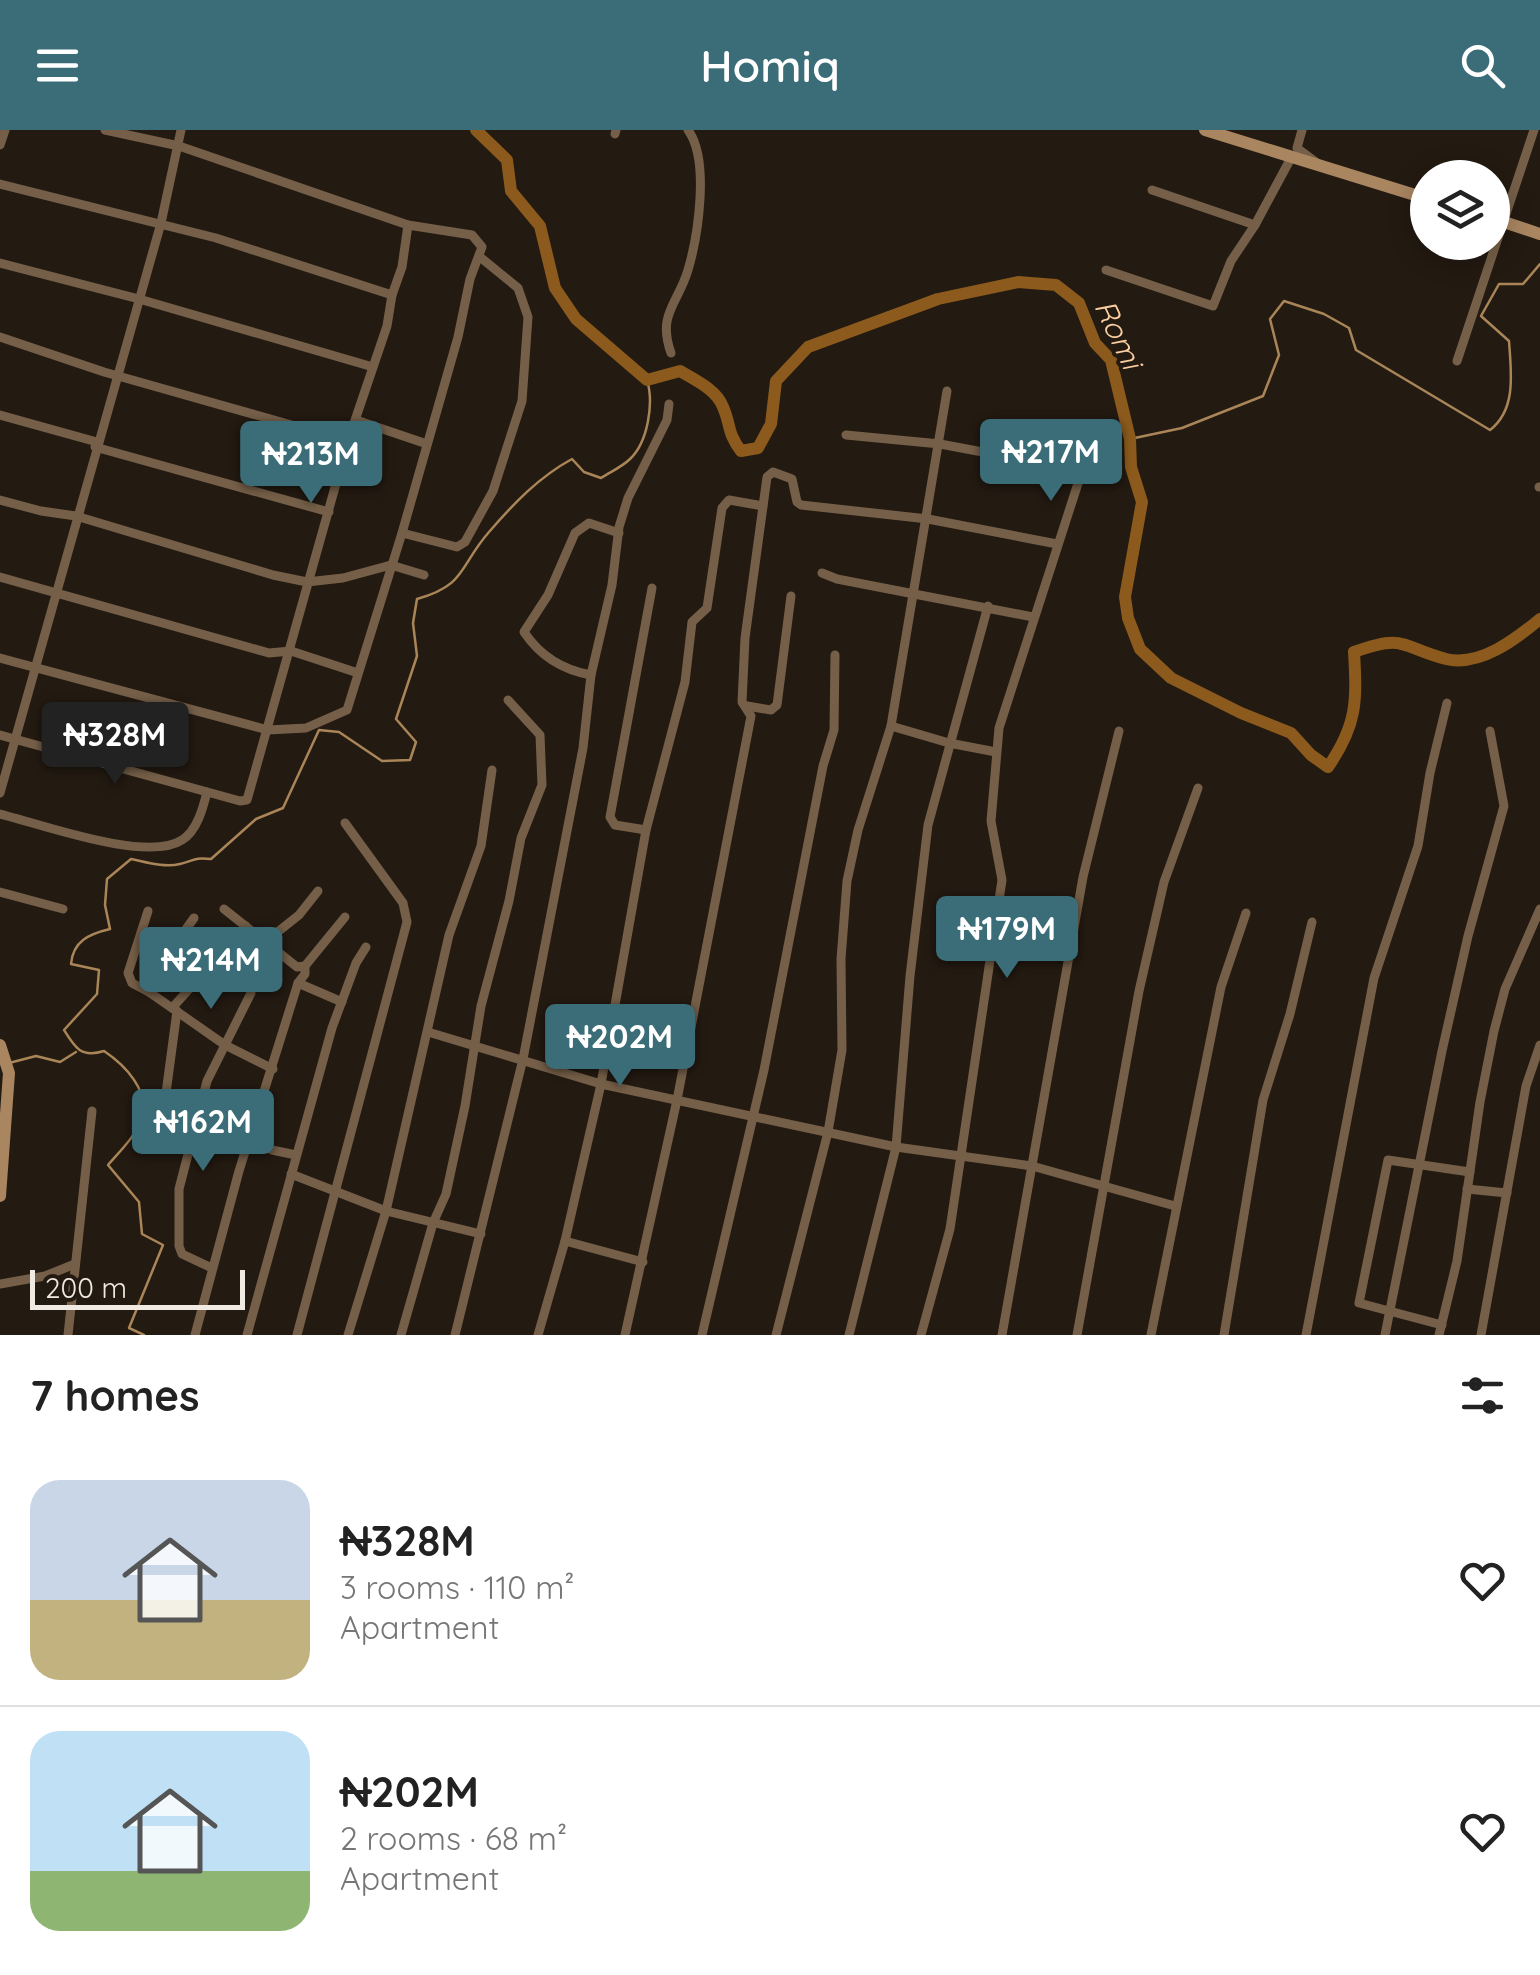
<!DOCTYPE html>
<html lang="en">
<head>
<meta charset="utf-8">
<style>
	body { margin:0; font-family:Quicksand,sans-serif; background:#f6f6f6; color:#222; height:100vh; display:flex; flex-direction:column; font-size:38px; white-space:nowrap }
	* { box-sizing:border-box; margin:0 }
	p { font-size:32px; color:#767676 }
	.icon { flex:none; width:55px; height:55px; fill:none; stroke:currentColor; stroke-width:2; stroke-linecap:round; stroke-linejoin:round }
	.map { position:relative; height:1205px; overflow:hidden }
	.side { display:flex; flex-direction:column; background:#fff; flex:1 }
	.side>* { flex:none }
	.controls { position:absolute; left:1410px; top:30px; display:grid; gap:20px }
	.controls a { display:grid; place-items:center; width:100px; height:100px; border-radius:50%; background:#fff; box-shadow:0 5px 25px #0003; font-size:50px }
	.scale { position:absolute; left:30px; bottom:25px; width:215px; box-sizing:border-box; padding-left:10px; border:5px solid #f0eae3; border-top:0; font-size:28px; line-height:35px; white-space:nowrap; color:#f0eae3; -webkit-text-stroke:8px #231a11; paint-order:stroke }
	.price { position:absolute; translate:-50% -85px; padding:0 22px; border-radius:10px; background:#3b6d79; color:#fff; font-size:32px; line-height:65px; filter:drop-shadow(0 2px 5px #0008) }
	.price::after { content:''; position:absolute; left:50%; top:60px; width:30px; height:22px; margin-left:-15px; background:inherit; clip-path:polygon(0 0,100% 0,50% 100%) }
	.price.current { background:#222; color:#fff }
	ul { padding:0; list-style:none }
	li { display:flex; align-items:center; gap:30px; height:250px; padding:0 30px }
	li+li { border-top:2px solid #e0e0e0 }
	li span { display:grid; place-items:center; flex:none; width:280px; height:200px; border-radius:30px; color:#555 }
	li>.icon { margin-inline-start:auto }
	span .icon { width:120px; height:120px; fill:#fffc; stroke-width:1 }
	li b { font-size:42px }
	h2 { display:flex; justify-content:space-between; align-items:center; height:120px; padding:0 30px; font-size:42px }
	header { display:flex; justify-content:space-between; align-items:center; height:130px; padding:0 30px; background:#3b6d79; color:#fff; font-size:45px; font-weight:600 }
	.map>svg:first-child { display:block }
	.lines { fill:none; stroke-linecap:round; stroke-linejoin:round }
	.stream { stroke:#aa8558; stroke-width:2.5 }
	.river { stroke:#8c5a1c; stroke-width:12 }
	.street { stroke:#755f48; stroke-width:9 }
	.secondary { stroke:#a98560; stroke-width:12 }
	.labels { text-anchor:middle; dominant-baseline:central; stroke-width:8; stroke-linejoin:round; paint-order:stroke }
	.water-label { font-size:30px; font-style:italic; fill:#fbcfa1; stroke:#231a11 }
</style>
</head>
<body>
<header><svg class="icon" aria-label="menu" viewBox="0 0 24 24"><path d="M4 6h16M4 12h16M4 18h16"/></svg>Homiq<svg class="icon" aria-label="search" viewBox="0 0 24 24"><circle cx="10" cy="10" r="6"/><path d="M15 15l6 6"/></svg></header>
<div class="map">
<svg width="1540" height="1205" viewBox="0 0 1540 1205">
	<rect width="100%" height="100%" fill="#231a11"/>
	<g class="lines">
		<!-- stream -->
		<g class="stream">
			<path d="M1130,309L1182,298L1263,266L1279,225L1270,189L1284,171L1324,184L1349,198L1356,220L1490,300C1517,279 1511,242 1509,211L1481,186L1499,154H1523L1540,134"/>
			<path d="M9,933L36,926L60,932L76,922"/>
			<path d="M144,1205L129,1198L163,1115L142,1104L139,1072L108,1035C120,1021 136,1006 142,988C150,961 125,935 104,921C81,928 75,918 64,900L97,864L99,840L71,834C73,811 89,804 110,799L105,775L107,749L131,729C146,732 164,738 180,734C194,731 193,727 211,729L256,689L283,678L319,600L339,602L382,631L410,630L416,612L396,589L417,526L413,493L417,469C467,455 459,436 489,402C514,373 539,347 572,329L584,342L601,348C610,342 622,337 630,329C648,312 654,273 647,250"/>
		</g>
		<!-- river -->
		<path class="river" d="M476,0L507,30L511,61L540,96L555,158L576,189L647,250L680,241C695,250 717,260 723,277C731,295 727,303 741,321L758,318L771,294L776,251L808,217L938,169L1018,152L1056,155L1079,173L1095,213L1111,230L1130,309L1131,337L1142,372L1125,467L1128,488L1140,519L1171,548L1241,583L1291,603L1311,625L1328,637C1357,595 1357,572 1354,522C1406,503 1400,517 1446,529C1480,537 1516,509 1540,489"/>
		<!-- street -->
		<g class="street">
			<path d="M1302,0L1297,18L1316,32"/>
			<path d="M615,4L616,0"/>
			<path d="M0,15L5,0"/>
			<path d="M0,54L216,108L392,165"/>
			<path d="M1152,60L1255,95"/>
			<path d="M0,133L139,169L373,237"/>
			<path d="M1106,140L1213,176L1231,131L1255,95L1291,28"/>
			<path d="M0,207L104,242L348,311"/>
			<path d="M671,223C657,184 678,174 688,140C698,106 710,30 688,0"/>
			<path d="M1457,231L1534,0"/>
			<path d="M0,285L97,312"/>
			<path d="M356,290L427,314"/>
			<path d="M846,305L940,314L1079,340L1081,344L999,598L991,691L1002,750L950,1099L921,1205"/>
			<path d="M95,317L329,382"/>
			<path d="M1539,357H1540"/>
			<path d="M0,370L41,381L76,386L273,445L307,452L343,448L391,435L424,445"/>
			<path d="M402,403L457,417L465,412L493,361L522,271L528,187L518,158L480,127"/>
			<path d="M822,443L837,449L1033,487"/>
			<path d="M0,447L269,523L291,521L358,543"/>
			<path d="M0,528L268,600L306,598L347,580L402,403L458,207L470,149L482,117L472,105L408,95L179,16L105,0"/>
			<path d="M591,545C563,540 540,526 524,502L548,465L575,403L589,393L619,403"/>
			<path d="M747,576L771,580L777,575L791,466"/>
			<path d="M891,596L949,613L996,622"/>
			<path d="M0,605L240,671L247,670L348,311L387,196L392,165L402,137L408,95"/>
			<path d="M0,663L161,93L181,0"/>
			<path d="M0,684C41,694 147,733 182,710C197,701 203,678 207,662"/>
			<path d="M646,700L615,695L610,687L652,458"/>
			<path d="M0,762L63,779"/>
			<path d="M148,781L128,843L132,853L149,862"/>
			<path d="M194,788L155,842L149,862L225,915L273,939"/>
			<path d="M265,812L299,785L318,761"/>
			<path d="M305,836L345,787"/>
			<path d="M298,853L342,872"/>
			<path d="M172,878L246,796"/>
			<path d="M428,902L601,954L896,1017L1032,1036L1175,1076"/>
			<path d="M166,963L177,881"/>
			<path d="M250,1009L272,1020L296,1025"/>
			<path d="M291,1044L386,1081L481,1104"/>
			<path d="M1467,1059L1507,1063"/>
			<path d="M565,1111L643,1132"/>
			<path d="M212,1138L182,1124L179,1116V1059L207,951L251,863"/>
			<path d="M0,1154L45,1146L75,1134"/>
			<path d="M1442,1195L1359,1173L1388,1030L1470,1042"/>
			<path d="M68,1205L92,981"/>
			<path d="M195,1205L239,1041L298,853L305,844V836L297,837L224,779"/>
			<path d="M247,1205L332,898L356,833L366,817"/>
			<path d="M297,1205L407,792L403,773L345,693"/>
			<path d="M348,1205L386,1081L449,805L481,716L492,640"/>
			<path d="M401,1205L433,1093L446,1064L465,976L481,876L509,771L521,708L542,655L540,605L508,570"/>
			<path d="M455,1205L523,929L583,618L591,545L612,455L619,397L628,368L667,290L669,274"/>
			<path d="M538,1205L565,1111L601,954L646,700L685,552L692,492L707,478L722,378L729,370L763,376"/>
			<path d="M625,1205L677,970L751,586L742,572L745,508L767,347L773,342L792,349L797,372L801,375L928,389L1057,414"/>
			<path d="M702,1205L764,940L823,636L834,600L835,525"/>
			<path d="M776,1205L828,1002L842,920L841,829L847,751L858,700L891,596L947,261"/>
			<path d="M849,1205L896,1017L910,846L928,695L988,476"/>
			<path d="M1002,1205L1083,747L1119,601"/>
			<path d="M1077,1205L1139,861L1164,752L1198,658"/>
			<path d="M1151,1205L1221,857L1246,783"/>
			<path d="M1224,1205L1263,970L1290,884L1312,792"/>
			<path d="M1306,1205L1374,848L1418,716L1430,643L1447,573"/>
			<path d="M1385,1205L1442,921L1468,806L1504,676L1490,601"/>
			<path d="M1439,1205L1457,1131L1480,972L1494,901L1505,859L1540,779"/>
			<path d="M1481,1205L1526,956L1540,915"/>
		</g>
		<!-- secondary -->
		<g class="secondary">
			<path d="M1205,0L1428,69"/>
			<path d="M1492,88L1540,104"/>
			<path d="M0,915L9,943L0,1066"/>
		</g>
	</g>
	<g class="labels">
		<!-- water labels -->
		<g class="water-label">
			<text transform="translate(1119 204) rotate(65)">Romi</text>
		</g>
	</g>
</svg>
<div class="controls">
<a><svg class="icon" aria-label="layers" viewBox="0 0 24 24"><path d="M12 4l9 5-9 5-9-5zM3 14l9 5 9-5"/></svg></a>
</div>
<div class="scale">200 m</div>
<b class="price" style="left:1051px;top:374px">₦217M</b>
<b class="price" style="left:311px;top:376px">₦213M</b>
<b class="price current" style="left:115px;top:657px">₦328M</b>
<b class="price" style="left:1007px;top:851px">₦179M</b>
<b class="price" style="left:211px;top:882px">₦214M</b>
<b class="price" style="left:620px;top:959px">₦202M</b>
<b class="price" style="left:203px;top:1044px">₦162M</b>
</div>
<section class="side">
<h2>7 homes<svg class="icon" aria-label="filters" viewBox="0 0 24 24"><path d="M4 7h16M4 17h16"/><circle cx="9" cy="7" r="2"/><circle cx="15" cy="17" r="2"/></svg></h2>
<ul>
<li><span style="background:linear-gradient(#c9d6e8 60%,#c2b280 0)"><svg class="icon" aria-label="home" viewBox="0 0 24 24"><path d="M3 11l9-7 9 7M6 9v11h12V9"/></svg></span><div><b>₦328M</b><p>3 rooms · 110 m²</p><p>Apartment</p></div><svg class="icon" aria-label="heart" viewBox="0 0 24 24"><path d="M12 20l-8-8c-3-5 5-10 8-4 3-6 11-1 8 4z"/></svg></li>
<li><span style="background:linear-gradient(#bfe0f5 70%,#8fb573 0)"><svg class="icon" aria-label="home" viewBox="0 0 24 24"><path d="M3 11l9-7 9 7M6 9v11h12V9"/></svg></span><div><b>₦202M</b><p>2 rooms · 68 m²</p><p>Apartment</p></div><svg class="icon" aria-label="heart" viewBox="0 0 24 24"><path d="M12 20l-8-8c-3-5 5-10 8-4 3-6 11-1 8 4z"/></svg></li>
</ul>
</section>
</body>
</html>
